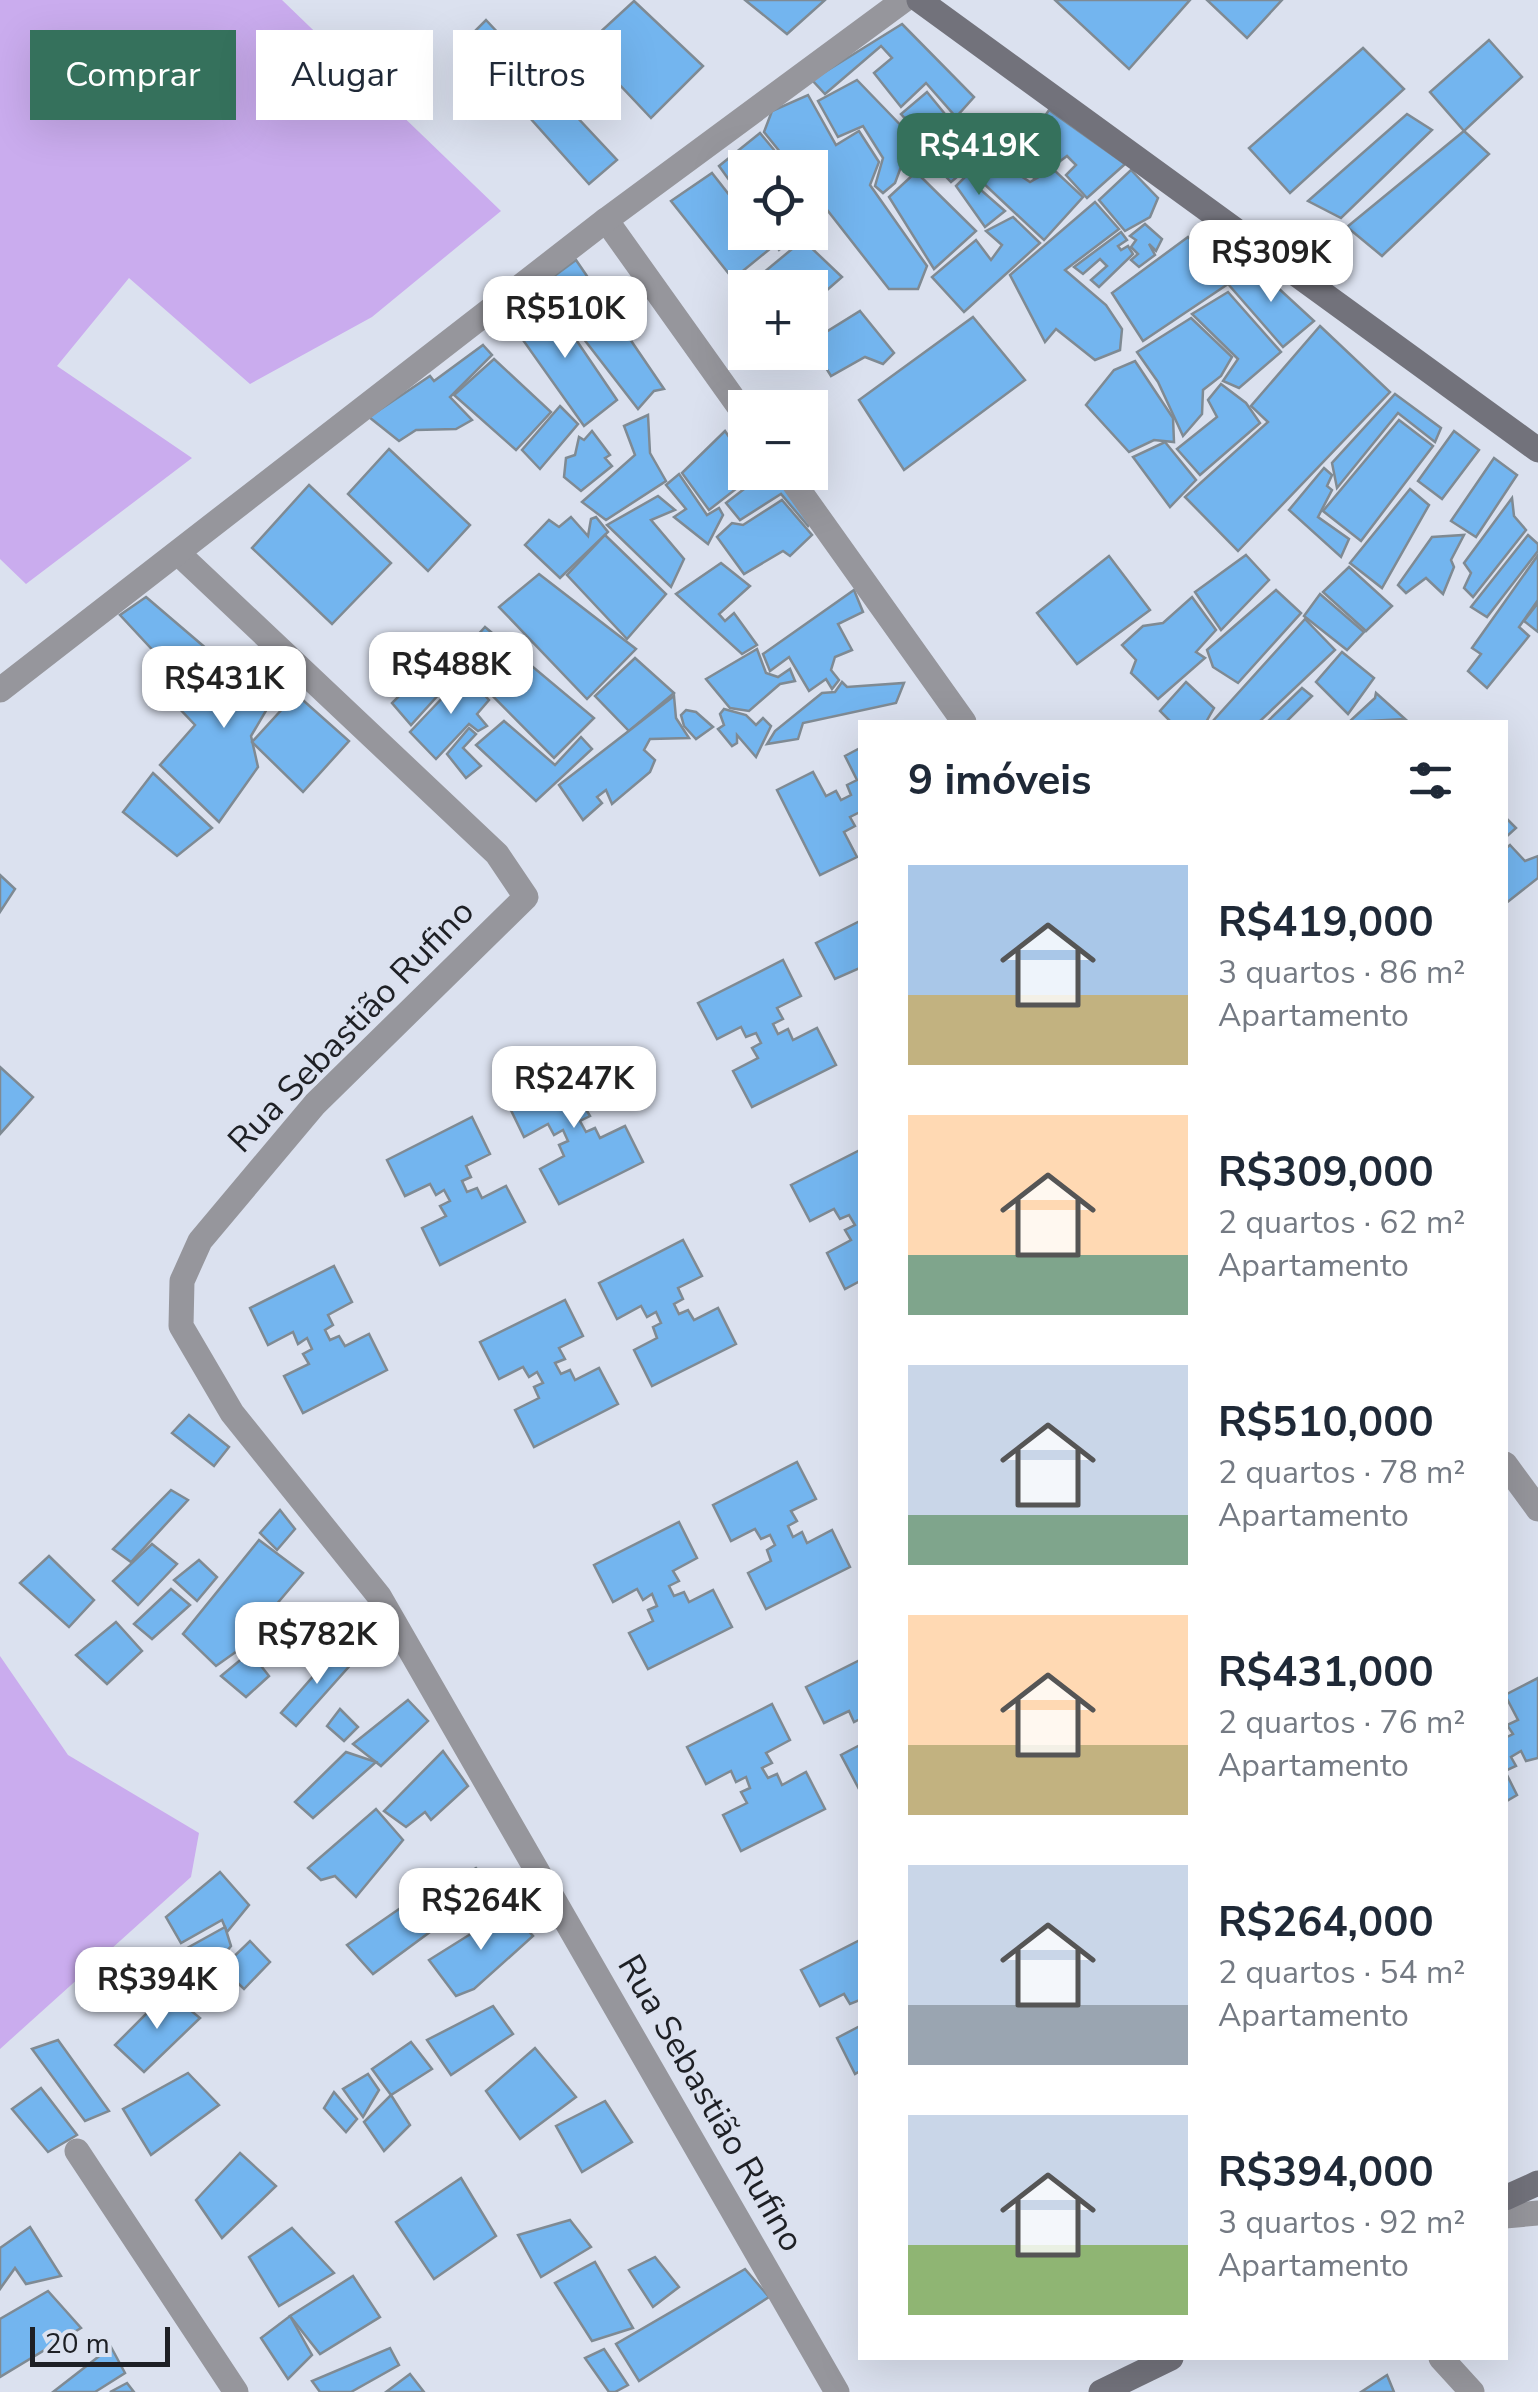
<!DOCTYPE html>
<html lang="pt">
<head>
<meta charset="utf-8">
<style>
	body { margin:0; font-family:"Nunito Sans",sans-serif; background:#f6f6f7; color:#1f2937; height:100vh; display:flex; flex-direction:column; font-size:38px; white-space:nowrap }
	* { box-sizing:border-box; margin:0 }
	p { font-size:32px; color:#747a83 }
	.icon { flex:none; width:55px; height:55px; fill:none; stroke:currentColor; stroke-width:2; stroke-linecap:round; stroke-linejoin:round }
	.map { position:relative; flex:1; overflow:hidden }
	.details { position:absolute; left:858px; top:720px; width:650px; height:1640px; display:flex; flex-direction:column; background:#fff; border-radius:0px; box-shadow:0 10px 40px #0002 }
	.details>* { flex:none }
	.guide { position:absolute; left:30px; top:30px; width:678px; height:90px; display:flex; gap:20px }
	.controls { position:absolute; left:728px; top:150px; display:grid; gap:20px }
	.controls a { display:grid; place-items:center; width:100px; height:100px; border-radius:0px; background:#fff; box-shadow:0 10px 40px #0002; font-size:50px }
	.scale { position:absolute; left:30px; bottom:25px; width:140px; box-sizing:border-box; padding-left:10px; border:5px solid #1e2025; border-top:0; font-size:28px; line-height:35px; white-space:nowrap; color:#1e2025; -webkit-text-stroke:8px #dbe1ef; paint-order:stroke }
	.price { position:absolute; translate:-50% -85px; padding:0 22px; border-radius:20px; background:#fff; color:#222; font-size:32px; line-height:65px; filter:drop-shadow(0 2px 5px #0008) }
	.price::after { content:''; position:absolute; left:50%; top:60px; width:30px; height:22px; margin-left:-15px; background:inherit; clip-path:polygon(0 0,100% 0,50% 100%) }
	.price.on { background:#35715c; color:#fff }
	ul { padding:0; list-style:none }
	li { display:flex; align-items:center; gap:30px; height:250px; padding:0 50px }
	li span { display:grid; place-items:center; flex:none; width:280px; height:200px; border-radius:0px; color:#555 }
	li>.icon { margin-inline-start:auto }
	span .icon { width:120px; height:120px; fill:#fffc; stroke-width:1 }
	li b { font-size:42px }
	h2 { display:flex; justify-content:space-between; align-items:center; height:120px; padding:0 50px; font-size:42px }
	.tag { padding:0 35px; border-radius:0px; background:#fff; box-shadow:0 10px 40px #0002; font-size:35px; line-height:90px }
	.tag.on { background:#35715c; color:#fff }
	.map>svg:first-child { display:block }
	.green { fill:#caacee }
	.building { fill:#73b5ef; stroke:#7f8a93; stroke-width:2.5 }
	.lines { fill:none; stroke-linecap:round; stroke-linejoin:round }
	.minor { stroke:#96969c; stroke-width:25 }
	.tertiary { stroke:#96969c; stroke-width:25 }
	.secondary { stroke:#72727b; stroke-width:25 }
	.labels { text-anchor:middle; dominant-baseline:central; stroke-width:8; stroke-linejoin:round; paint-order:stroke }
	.street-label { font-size:35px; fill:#1e2025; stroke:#dbe1ef }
</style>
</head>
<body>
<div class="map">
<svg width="1538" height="2392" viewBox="0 0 1538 2392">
	<rect width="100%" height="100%" fill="#dbe1ef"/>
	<!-- green -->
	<g class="green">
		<path d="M0,0H282L501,211L372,317L250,384L129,278L57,366L192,458L26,584L0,559Z"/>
		<path d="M0,1656L68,1755L199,1833L191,1877L0,2049Z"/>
	</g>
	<!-- building -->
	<g class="building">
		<path d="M745,0H825L787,34Z"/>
		<path d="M1055,0H1190L1129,69Z"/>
		<path d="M1207,0H1282L1247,38Z"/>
		<path d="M634,1L703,66L651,118L584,47Z"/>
		<path d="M486,20L617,160L589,184L463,43Z"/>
		<path d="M902,24L974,97L956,117L926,83L901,107L874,73L892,58L881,46L825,94L812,80Z"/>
		<path d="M1489,40L1522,77L1464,131L1430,92Z"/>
		<path d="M1363,48L1404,89L1290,193L1249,148Z"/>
		<path d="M857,80L912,137L895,183L883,193L875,186L883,158L863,126L838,137L818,101Z"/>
		<path d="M927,92L963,136L939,155L901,114Z"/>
		<path d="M808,95L836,145L859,131L879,162L870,185L927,266L918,289H889L810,188V168H793L764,132L772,111Z"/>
		<path d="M1049,110L1125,164L1087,198L1066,175L1076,165L1067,156L1059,162L1030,138Z"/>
		<path d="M1407,114L1432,130L1341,218L1308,201Z"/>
		<path d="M1464,131L1489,154L1382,256L1347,227Z"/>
		<path d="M760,133L789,168H745V202L719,166Z"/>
		<path d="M1025,140L1050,163L1035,179L1008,154Z"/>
		<path d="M963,142L977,160L951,182L930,160Z"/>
		<path d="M980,162L985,165L974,184L1005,211L985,227L956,186Z"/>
		<path d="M1000,162L1030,182L1053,169L1083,197L1044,240L982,182Z"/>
		<path d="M1131,170L1158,198L1150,217L1125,231L1099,200Z"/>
		<path d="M916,172L976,231L934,269L889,197Z"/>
		<path d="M712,173L745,215V232H759L771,248L733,279L671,201Z"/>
		<path d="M810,192L826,212L810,225Z"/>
		<path d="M1095,202L1119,229L1065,270L1106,305L1122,329L1120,350L1095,360L1056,329L1045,342L1010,275Z"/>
		<path d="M1013,217L1040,243L964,312L932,277L976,240L991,260L1002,245L986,231Z"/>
		<path d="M1145,224L1162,239L1156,251L1149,244L1155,255L1139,267L1131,260L1138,254L1131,247L1136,240L1130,236Z"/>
		<path d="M767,232H801L779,250Z"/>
		<path d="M1121,232L1127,240L1118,246L1121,250L1128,246L1133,254L1099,287L1091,280L1107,266L1100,259L1083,274L1074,267Z"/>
		<path d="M1188,237L1228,284L1143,341L1112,293Z"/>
		<path d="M803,240L842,277L810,305V288H756L752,282Z"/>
		<path d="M576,260L664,389L654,391L638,409L542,285Z"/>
		<path d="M1252,264L1314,321L1283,347L1228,284Z"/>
		<path d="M1228,292L1281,352L1239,388L1223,381L1238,359L1192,314Z"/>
		<path d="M545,294L617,400L584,426L513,326Z"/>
		<path d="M860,311L894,353L883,364L865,357L831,376L810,342Z"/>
		<path d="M973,317L1025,380L904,470L859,400Z"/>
		<path d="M1191,318L1232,357L1221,376L1203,390L1202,414L1183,436L1158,382L1137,352Z"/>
		<path d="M1320,326L1390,392L1238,551L1185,497L1268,422L1251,406Z"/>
		<path d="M483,345L492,355L450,397L472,420L456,429L416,430L399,441L369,417L430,376L434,381Z"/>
		<path d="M494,359L551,412L516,450L454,395Z"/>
		<path d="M1135,361L1173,418L1174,442L1154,440L1129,452L1086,405L1114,370Z"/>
		<path d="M1221,384L1246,403L1260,423L1200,475L1177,449L1217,417L1208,400Z"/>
		<path d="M1395,394L1441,428L1435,442L1398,413L1337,488L1332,463Z"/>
		<path d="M560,406L578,424L540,469L522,450Z"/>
		<path d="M648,415L650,453L666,481L606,520L582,502L635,455L624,426Z"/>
		<path d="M1399,420L1433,446L1361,541L1323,511Z"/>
		<path d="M592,431L610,455L605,458L612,466L581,491L564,477L566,458L575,455L579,437L584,440Z"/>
		<path d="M725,431L745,460V472L755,474L709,510L682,473Z"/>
		<path d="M1454,431L1479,450L1442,499L1418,481Z"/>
		<path d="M1165,442L1196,480L1170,507L1133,457Z"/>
		<path d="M389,449L470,525L428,571L348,494Z"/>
		<path d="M1494,458L1517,475L1476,537L1451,521Z"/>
		<path d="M1324,468L1332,475L1327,486L1332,490L1318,517L1349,539L1341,557L1289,510Z"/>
		<path d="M766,472H778L812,520L808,526L781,494L740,520L726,503Z"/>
		<path d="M679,474L707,515L719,508L723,515L708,544L674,517L686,509L666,485Z"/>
		<path d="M309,485L391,563L332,624L252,548Z"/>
		<path d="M1410,489L1429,505L1382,588L1350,563Z"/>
		<path d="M658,496L675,510L651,520L684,559L671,587L607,525Z"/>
		<path d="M1512,498L1514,516L1526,530L1473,597L1464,588L1471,573L1464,563Z"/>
		<path d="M782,500L812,535L790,556L783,551L744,574L717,537L732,523L743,525Z"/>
		<path d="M571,517L588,536L591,519L596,517L608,532L560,578L525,545L549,520L559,527Z"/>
		<path d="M605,535L666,594L627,639L567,575Z"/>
		<path d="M1464,535L1451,560L1454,567L1443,594L1426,578L1406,593L1398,585L1432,537Z"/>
		<path d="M1528,535L1538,544V551L1487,617L1471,607Z"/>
		<path d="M1246,555L1269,580L1221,630L1195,592Z"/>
		<path d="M1538,555V600L1519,627L1529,636L1487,688L1468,671L1481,654L1472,648Z"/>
		<path d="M1109,556L1150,610L1077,664L1037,613Z"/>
		<path d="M721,563L750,586L719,614L725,621L734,613L757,645L742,654L676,594Z"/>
		<path d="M1349,567L1392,606L1366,631L1323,592Z"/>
		<path d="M539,574L636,649L587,699L499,607Z"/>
		<path d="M854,590L863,612L838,624L852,650L835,657L831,670L839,680L832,689L826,679L809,691L789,657L770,671L763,654Z"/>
		<path d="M1276,590L1301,613L1238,683L1213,667L1207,650Z"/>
		<path d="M1320,594L1364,632L1347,650L1304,616Z"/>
		<path d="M146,597L215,656L188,688L120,615Z"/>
		<path d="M1192,597L1216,630L1196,652L1205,658L1158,699L1131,673L1136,660L1122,645L1143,626L1163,623Z"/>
		<path d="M1538,603V632L1524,621Z"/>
		<path d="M1305,619L1335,650L1259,722H1212Z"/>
		<path d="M485,627L594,718L554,758L456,659Z"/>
		<path d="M757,649L766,673L778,677L790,669L795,681L780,684L749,711L730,708L706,679Z"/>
		<path d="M235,651L254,653L287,675L251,736L258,767L219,822L160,765L195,725L177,706Z"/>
		<path d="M1342,652L1374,678L1348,714L1316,682Z"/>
		<path d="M439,656L460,671L411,725L392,703Z"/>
		<path d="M635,658L674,693L629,731L595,696Z"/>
		<path d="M465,674L489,700L477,714L487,726L478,731L469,724L436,759L410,732Z"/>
		<path d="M842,682L847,687L904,683L896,703L803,723L798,739L767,744L775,731L822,693L835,692Z"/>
		<path d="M1186,682L1214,708L1206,722H1171L1160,711Z"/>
		<path d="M1302,688L1312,696L1286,722H1267Z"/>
		<path d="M1376,693L1405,719L1349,722L1375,698Z"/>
		<path d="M296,694L349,741L303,792L252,742Z"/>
		<path d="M674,696L676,718L689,738L650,739L644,750L655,760L650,772L612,804L606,790L597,797L602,803L583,820L559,785Z"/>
		<path d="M724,709L746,715L756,725L763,718L771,726L756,757L737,735V743L732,746L718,729L724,725L720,714Z"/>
		<path d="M686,710L696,712L713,727L696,739L684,726L681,715Z"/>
		<path d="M504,721L555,765L581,737L592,749L536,801L476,745Z"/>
		<path d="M469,728L476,734L463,748L481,766L466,778L447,754Z"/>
		<path d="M860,748V812L850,817L855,826L844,832L857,857L820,875L777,790L813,772L826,796L836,791L841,800L851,795L847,785L857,780L845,756Z"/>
		<path d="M153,773L212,828L177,856L123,812Z"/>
		<path d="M1505,817L1516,828L1505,838Z"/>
		<path d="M1510,845L1525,861L1538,856V878L1505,904V849Z"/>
		<path d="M0,875L15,889L0,912Z"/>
		<path d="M860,921V968L835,979L816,943Z"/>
		<path d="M783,960L801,996L777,1008L783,1019L773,1024L778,1034L788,1029L793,1040L817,1028L836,1065L752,1107L733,1071L758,1058L752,1048L761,1043L756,1033L746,1037L741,1027L717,1039L698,1003Z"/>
		<path d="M590,1058L609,1094L584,1106L590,1116L580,1121L586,1132L595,1128L600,1138L625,1126L643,1162L559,1204L540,1169L564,1156L559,1145L568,1141L563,1130L554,1135L548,1124L524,1137L506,1100Z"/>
		<path d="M0,1067L33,1097L0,1134Z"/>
		<path d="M472,1117L490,1154L466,1166L471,1177L462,1181L467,1192L477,1188L482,1198L506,1186L525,1222L440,1265L422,1228L446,1216L440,1206L450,1201L444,1190L436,1195L430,1184L405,1196L387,1160Z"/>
		<path d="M860,1150V1281L845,1289L827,1253L851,1240L845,1230L855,1225L849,1215L840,1219L834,1209L810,1221L791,1185Z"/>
		<path d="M683,1240L702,1276L678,1288L683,1299L674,1304L679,1314L688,1310L694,1320L718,1308L736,1344L652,1386L634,1350L657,1338L653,1327L661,1323L656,1312L647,1317L641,1306L617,1319L599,1283Z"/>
		<path d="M334,1266L352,1302L328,1315L333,1325L325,1330L330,1340L339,1336L345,1346L369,1334L387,1370L303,1413L284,1376L309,1364L303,1354L312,1349L307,1338L298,1344L293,1332L268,1345L250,1308Z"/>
		<path d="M565,1300L583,1336L559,1348L565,1359L555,1363L561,1374L570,1370L575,1380L599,1368L618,1404L534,1447L515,1410L539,1398L534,1387L543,1383L537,1372L529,1377L523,1367L499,1379L480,1342Z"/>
		<path d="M189,1415L229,1447L214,1466L172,1433Z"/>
		<path d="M797,1462L816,1499L791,1511L797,1521L788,1526L793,1537L802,1532L807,1543L832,1530L850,1567L766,1609L748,1573L771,1561L767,1550L775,1545L770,1535L761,1539L755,1529L731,1541L713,1505Z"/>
		<path d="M171,1490L188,1500L131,1562L113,1549Z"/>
		<path d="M280,1510L295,1529L277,1550L260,1533Z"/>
		<path d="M679,1522L697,1558L673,1571L679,1581L669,1586L674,1596L684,1592L689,1602L713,1590L732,1627L648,1669L629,1633L653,1621L648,1610L657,1606L652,1594L643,1600L637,1589L613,1602L594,1565Z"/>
		<path d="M259,1540L303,1573L237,1651L216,1666L183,1634Z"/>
		<path d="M152,1544L177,1564L138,1605L113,1581Z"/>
		<path d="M49,1556L94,1600L69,1627L20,1583Z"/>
		<path d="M199,1560L217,1577L197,1601L174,1580Z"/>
		<path d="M171,1589L190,1605L152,1639L134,1624Z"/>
		<path d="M116,1622L142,1651L107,1684L76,1655Z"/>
		<path d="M338,1648L353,1662L296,1726L281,1713Z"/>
		<path d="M250,1652L269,1676L246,1697L221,1676Z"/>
		<path d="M860,1660V1719L854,1722L849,1711L824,1723L806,1687Z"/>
		<path d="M1538,1678V1758L1526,1761L1521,1751L1511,1757L1516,1766L1505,1771V1738L1513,1734L1507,1725L1518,1720L1505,1695Z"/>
		<path d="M408,1700L428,1721L381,1766L353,1744Z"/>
		<path d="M772,1704L790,1740L766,1753L772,1763L762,1768L768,1778L777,1774L782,1785L806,1772L825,1809L741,1851L723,1815L747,1803L741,1792L750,1788L746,1777L736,1782L731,1771L706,1784L687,1747Z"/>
		<path d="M340,1709L358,1727L344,1741L327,1726Z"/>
		<path d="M860,1745V1791L841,1755Z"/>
		<path d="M443,1751L468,1786L431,1820L425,1812L406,1827L384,1811Z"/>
		<path d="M346,1752L376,1762L313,1818L295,1802Z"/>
		<path d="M1505,1771L1517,1795L1505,1802Z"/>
		<path d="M376,1809L403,1840L356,1897L335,1876L321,1880L308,1868Z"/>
		<path d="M476,1868L493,1886L445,1921L426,1897Z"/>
		<path d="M220,1872L249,1905L227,1932L222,1920L181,1943L166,1917Z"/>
		<path d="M412,1900L438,1926L373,1974L347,1945Z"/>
		<path d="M509,1910L533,1936L474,1989L456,1996L429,1960Z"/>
		<path d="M225,1927L231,1946L200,1984L171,1957Z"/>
		<path d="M860,1940V2000L850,2004L844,1994L820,2006L801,1970Z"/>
		<path d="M250,1941L270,1962L244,1989L222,1968Z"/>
		<path d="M168,1992L200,2018L144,2072L115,2045Z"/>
		<path d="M493,2006L513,2034L451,2075L427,2040Z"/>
		<path d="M860,2026V2071L855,2074L837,2038Z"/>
		<path d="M58,2040L109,2111L85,2121L32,2049Z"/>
		<path d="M411,2042L432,2069L391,2095L372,2069Z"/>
		<path d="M535,2048L576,2097L520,2139L486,2091Z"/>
		<path d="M188,2073L219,2105L151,2155L123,2109Z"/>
		<path d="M368,2074L379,2090L363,2117L343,2089Z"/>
		<path d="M41,2088L77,2135L48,2152L12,2109Z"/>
		<path d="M334,2092L357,2119L346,2132L324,2108Z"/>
		<path d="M391,2095L410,2125L384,2151L364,2122Z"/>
		<path d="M605,2101L632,2142L582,2172L556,2126Z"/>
		<path d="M240,2153L276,2186L222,2238L196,2200Z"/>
		<path d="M461,2178L496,2236L434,2279L396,2222Z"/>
		<path d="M570,2220L591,2247L541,2277L518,2235Z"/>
		<path d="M30,2227L61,2276L26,2284L15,2268L0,2289V2248Z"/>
		<path d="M292,2228L334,2273L279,2306L249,2257Z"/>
		<path d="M655,2257L679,2287L653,2307L629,2270Z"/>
		<path d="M595,2262L633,2328L592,2341L555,2283Z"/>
		<path d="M745,2269L769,2297L639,2381L616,2344Z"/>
		<path d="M353,2276L380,2317L320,2354L290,2316Z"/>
		<path d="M48,2291L81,2328L0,2377V2319Z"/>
		<path d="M290,2316L312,2355L288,2379L261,2338Z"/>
		<path d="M111,2347L125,2373L95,2392H53Z"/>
		<path d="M390,2348L399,2365L351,2392H320L312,2381Z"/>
		<path d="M604,2349L628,2385L615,2392H609L585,2358Z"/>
		<path d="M410,2374L424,2392H386Z"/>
		<path d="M1387,2375L1394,2392H1361Z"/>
		<path d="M127,2383L134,2392H110Z"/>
	</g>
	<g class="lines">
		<!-- minor -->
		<g class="minor">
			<path d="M606,220L745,415"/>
			<path d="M786,472L964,722"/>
			<path d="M180,555L497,854L526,897L315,1104L200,1241L182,1281L181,1326L232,1413L379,1596L837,2392"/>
			<path d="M1505,1464L1538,1509"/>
			<path d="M77,2151L236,2392"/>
			<path d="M1505,2216L1538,2213"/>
			<path d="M1441,2358L1472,2392"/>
		</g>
		<!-- tertiary -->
		<path class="tertiary" d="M0,690L606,220L904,0"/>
		<!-- secondary -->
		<g class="secondary">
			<path d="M919,0L1538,450"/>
			<path d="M1505,2198L1538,2183"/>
			<path d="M1101,2392L1171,2358"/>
		</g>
	</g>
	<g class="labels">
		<!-- street labels -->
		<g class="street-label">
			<text transform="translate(351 1026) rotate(-46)">Rua Sebastião Rufino</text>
			<text transform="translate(711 2103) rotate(60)">Rua Sebastião Rufino</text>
		</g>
	</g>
</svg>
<div class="controls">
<a><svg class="icon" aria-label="locate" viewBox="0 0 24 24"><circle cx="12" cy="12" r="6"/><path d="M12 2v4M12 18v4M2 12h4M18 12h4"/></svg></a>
<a>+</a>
<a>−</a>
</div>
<div class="scale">20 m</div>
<b class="price on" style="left:979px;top:198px">R$419K</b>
<b class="price" style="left:1271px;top:305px">R$309K</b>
<b class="price" style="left:565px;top:361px">R$510K</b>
<b class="price" style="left:451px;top:717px">R$488K</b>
<b class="price" style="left:224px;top:731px">R$431K</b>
<b class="price" style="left:574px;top:1131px">R$247K</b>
<b class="price" style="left:317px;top:1687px">R$782K</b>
<b class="price" style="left:481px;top:1953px">R$264K</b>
<b class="price" style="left:157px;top:2032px">R$394K</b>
<div class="guide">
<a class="tag on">Comprar</a>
<a class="tag">Alugar</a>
<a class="tag">Filtros</a>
</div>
<section class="details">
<h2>9 imóveis<svg class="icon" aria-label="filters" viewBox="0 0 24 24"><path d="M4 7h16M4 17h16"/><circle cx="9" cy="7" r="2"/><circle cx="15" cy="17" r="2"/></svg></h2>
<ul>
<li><span style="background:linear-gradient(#a9c7e8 65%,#c2b280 0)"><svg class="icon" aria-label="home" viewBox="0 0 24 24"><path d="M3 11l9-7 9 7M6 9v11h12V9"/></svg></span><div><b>R$419,000</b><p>3 quartos · 86 m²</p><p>Apartamento</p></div></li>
<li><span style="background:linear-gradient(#ffd9b3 70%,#7fa58c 0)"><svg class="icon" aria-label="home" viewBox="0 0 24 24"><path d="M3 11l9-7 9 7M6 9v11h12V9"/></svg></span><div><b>R$309,000</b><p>2 quartos · 62 m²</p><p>Apartamento</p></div></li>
<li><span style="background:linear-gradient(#c9d6e8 75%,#7fa58c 0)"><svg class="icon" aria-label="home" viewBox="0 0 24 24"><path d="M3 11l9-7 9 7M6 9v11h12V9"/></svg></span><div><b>R$510,000</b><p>2 quartos · 78 m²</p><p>Apartamento</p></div></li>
<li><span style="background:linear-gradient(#ffd9b3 65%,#c2b280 0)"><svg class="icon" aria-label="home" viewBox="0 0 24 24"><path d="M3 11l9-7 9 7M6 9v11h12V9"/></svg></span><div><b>R$431,000</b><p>2 quartos · 76 m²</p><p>Apartamento</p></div></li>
<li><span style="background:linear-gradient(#c9d6e8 70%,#9aa5b1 0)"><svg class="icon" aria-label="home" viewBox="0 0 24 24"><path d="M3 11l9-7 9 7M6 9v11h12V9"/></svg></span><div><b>R$264,000</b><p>2 quartos · 54 m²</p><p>Apartamento</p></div></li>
<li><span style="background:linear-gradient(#c9d6e8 65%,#8fb573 0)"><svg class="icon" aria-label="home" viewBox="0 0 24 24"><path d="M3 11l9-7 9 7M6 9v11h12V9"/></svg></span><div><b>R$394,000</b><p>3 quartos · 92 m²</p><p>Apartamento</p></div></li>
</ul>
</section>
</div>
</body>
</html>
